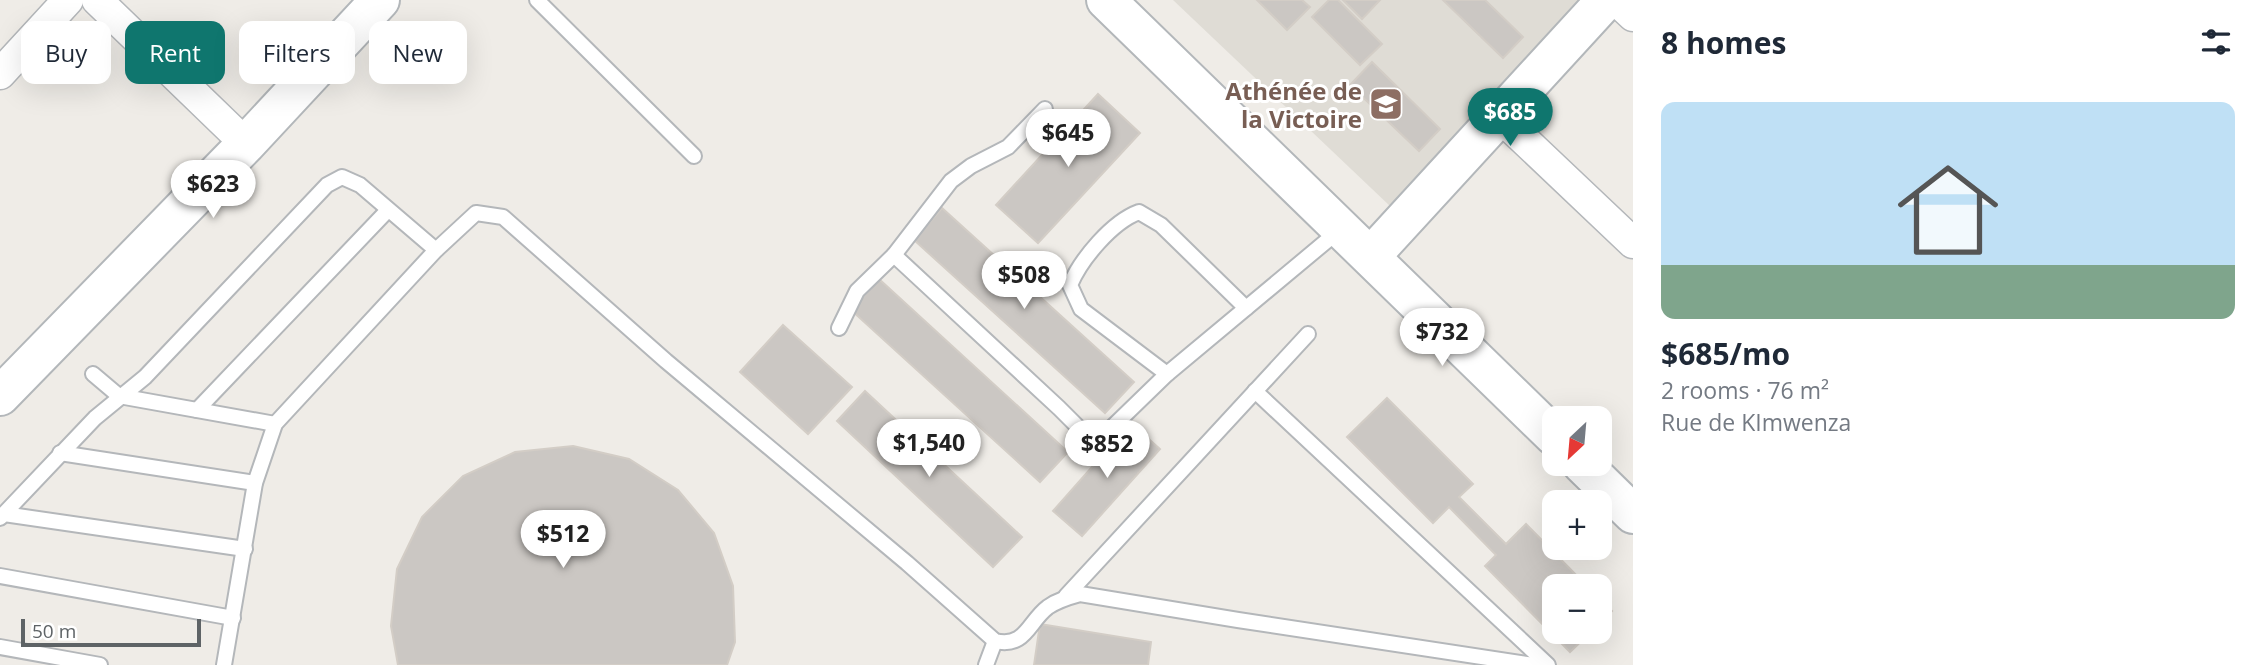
<!DOCTYPE html>
<html lang="en">
<head>
<meta charset="utf-8">
<style>
	body { margin:0; font-family:"Open Sans",sans-serif; background:#f2f2f3; color:#1f2937; height:100vh; display:flex; flex-direction:column; font-size:26px; white-space:nowrap }
	* { box-sizing:border-box; margin:0 }
	p { font-size:23px; color:#747a83 }
	.icon { flex:none; width:38px; height:38px; fill:none; stroke:currentColor; stroke-width:2; stroke-linecap:round; stroke-linejoin:round }
	.map { position:relative; flex:1; overflow:hidden }
	.details { display:flex; flex-direction:column; background:#fff; width:630px }
	.details>* { flex:none }
	.hud { position:absolute; left:21px; top:21px; width:665px; height:63px; display:flex; gap:14px }
	.needle { width:46px; rotate:206deg }
	.tools { position:absolute; left:1542px; top:406px; display:grid; gap:14px }
	.tools a { display:grid; place-items:center; width:70px; height:70px; border-radius:14px; background:#fff; box-shadow:0 7px 28px #0002; font-size:35px }
	.scale { position:absolute; left:21px; bottom:18px; width:180px; box-sizing:border-box; padding-left:7px; border:4px solid #5e6366; border-top:0; font-size:19px; line-height:24px; white-space:nowrap; color:#5e6366; -webkit-text-stroke:5px #fff; paint-order:stroke }
	.price { position:absolute; translate:-50% -60px; padding:0 16px; border-radius:24px; background:#fff; color:#222; font-size:23px; line-height:46px; filter:drop-shadow(0 2px 4px #0008) }
	.price::after { content:''; position:absolute; left:50%; top:42px; width:21px; height:16px; margin-left:-10px; background:inherit; clip-path:polygon(0 0,100% 0,50% 100%) }
	.price.selected { background:#0f766e; color:#fff }
	ul { padding:0; list-style:none }
	li { display:grid; align-content:center; gap:14px; height:371px; padding:0 28px }
	li+li { border-top:2px solid #e0e1e3 }
	li span { display:grid; place-items:center; height:217px; border-radius:14px; color:#555 }
	li>.icon { margin-inline-start:auto }
	span .icon { width:126px; height:126px; fill:#fffc; stroke-width:1 }
	li b { font-size:30px }
	h2 { display:flex; justify-content:space-between; align-items:center; height:84px; padding:0 28px; font-size:30px }
	.tag { padding:0 24px; border-radius:14px; background:#fff; box-shadow:0 7px 28px #0002; font-size:24px; line-height:63px }
	.tag.selected { background:#0f766e; color:#fff }
	main { display:flex; flex:1; min-height:0 }
	.map>svg:first-child { display:block }
	.education { fill:#dfdcd5 }
	.building { fill:#cbc7c3; stroke:#d3cdc6; stroke-width:2 }
	.lines { fill:none; stroke-linecap:round; stroke-linejoin:round }
	.lane-casing { stroke:#b4b7ba; stroke-width:18 }
	.street-casing { stroke:#b4b7ba; stroke-width:33 }
	.secondary-casing { stroke:#b3b7ba; stroke-width:42 }
	.lane { stroke:#fff; stroke-width:14 }
	.street { stroke:#fff; stroke-width:30 }
	.secondary { stroke:#fff; stroke-width:38 }
	.labels { text-anchor:middle; dominant-baseline:central; stroke-width:6; stroke-linejoin:round; paint-order:stroke }
	.education-label { font-size:24px; font-weight:bold; fill:#785e54; stroke:#fff; text-anchor:end }
</style>
</head>
<body>
<main>
<div class="map">
<svg width="1633" height="665" viewBox="0 0 1633 665">
	<rect width="100%" height="100%" fill="#efece7"/>
	<!-- education -->
	<path class="education" d="M1173,0H1589L1391,207Z"/>
	<!-- building -->
	<g class="building">
		<path d="M1257,0H1302L1310,7L1287,30Z"/>
		<path d="M1329,0H1338L1382,44L1360,65L1312,17Z"/>
		<path d="M1343,0H1380L1362,19Z"/>
		<path d="M1443,0H1485L1523,37L1503,58Z"/>
		<path d="M1372,62L1440,129L1419,151L1350,85Z"/>
		<path d="M1098,94L1140,133L1038,243L996,205Z"/>
		<path d="M942,208L1134,382L1105,413L914,240Z"/>
		<path d="M879,279L1068,452L1040,482L851,310Z"/>
		<path d="M783,325L852,387L808,434L740,372Z"/>
		<path d="M865,391L1022,537L993,567L837,421Z"/>
		<path d="M1387,398L1473,484L1459,497L1506,544L1526,524L1587,586H1554V632H1591L1570,652L1485,566L1496,555L1449,507L1433,523L1347,437Z"/>
		<path d="M1131,423L1160,449L1082,536L1053,511Z"/>
		<path d="M573,446L629,459L678,490L714,533L733,586L735,642L727,665H398L391,626L397,569L422,517L463,476L515,452Z"/>
		<path d="M1600,599L1612,611L1600,624Z"/>
		<path d="M1040,624L1151,642L1148,665H1034Z"/>
	</g>
	<g class="lines">
		<defs>
			<g id="lane">
				<path d="M537,0L694,156"/>
				<path d="M894,255L951,181L971,166L1008,147L1045,109"/>
				<path d="M839,328L857,291L894,255L1059,408L1080,429L1102,437L1167,374L1341,229"/>
				<path d="M93,374L119,396L275,424"/>
				<path d="M1167,374L1081,309L1070,285C1081,259 1112,222 1139,212L1161,225L1246,308"/>
				<path d="M1255,391L1548,665"/>
				<path d="M197,410L388,210"/>
				<path d="M60,453L255,483"/>
				<path d="M4,514L245,549"/>
				<path d="M0,518L95,418L145,377L327,185L342,177L360,185L436,250"/>
				<path d="M0,576L233,618"/>
				<path d="M1066,596L1308,334"/>
				<path d="M0,647L100,665"/>
				<path d="M224,665L255,483L275,424L436,250L476,213L503,217L666,361L907,563L995,641C1026,648 1028,622 1048,607C1058,600 1069,597 1080,594L1238,620L1534,665"/>
				<path d="M986,665L995,641"/>
			</g>
			<g id="street">
				<path d="M97,0L246,144"/>
				<path d="M1616,0L1633,16"/>
				<path d="M0,74L68,0"/>
				<path d="M1499,116L1633,243"/>
			</g>
			<g id="secondary">
				<path d="M1106,0L1554,436"/>
				<path d="M1371,256L1606,0"/>
				<path d="M0,396L246,144L380,0"/>
				<path d="M1582,464L1633,514"/>
			</g>
		</defs>
		<!-- lane casing -->
		<use href="#lane" class="lane-casing"/>
		<!-- street casing -->
		<use href="#street" class="street-casing"/>
		<!-- secondary casing -->
		<use href="#secondary" class="secondary-casing"/>
		<!-- lane -->
		<use href="#lane" class="lane"/>
		<!-- street -->
		<use href="#street" class="street"/>
		<!-- secondary -->
		<use href="#secondary" class="secondary"/>
	</g>
	<!-- icons -->
	<defs>
		<symbol id="school-square" viewBox="-11 -11 22 22"><rect x="-9" y="-9" width="18" height="18" rx="4" fill="#8d6e63" stroke="#fff"/><path d="M0-5L7-2L0 1L-7-2ZM-4 1L0 2.5L4 1V4Q0 6-4 4Z" fill="#fff"/></symbol>
	</defs>
	<g fill-rule="evenodd">
		<use href="#school-square" x="1367" y="85" width="38" height="38"/>
	</g>
	<g class="labels">
		<!-- education labels -->
		<g class="education-label">
			<text x="1362" y="90">Athénée de<tspan x="1362" dy="28">la Victoire</tspan></text>
		</g>
	</g>
</svg>
<div class="tools">
<a><svg class="needle" viewBox="-14 -14 28 28"><path d="M0-13l5 13h-10z" fill="#e53935"/><path d="M0 13l5-13h-10z" fill="#747a83"/></svg></a>
<a>+</a>
<a>−</a>
</div>
<div class="scale">50 m</div>
<b class="price selected" style="left:1510px;top:148px">$685</b>
<b class="price" style="left:1068px;top:169px">$645</b>
<b class="price" style="left:213px;top:220px">$623</b>
<b class="price" style="left:1024px;top:311px">$508</b>
<b class="price" style="left:1442px;top:368px">$732</b>
<b class="price" style="left:929px;top:479px">$1,540</b>
<b class="price" style="left:1107px;top:480px">$852</b>
<b class="price" style="left:563px;top:570px">$512</b>
<div class="hud">
<a class="tag">Buy</a>
<a class="tag selected">Rent</a>
<a class="tag">Filters</a>
<a class="tag">New</a>
</div>
</div>
<section class="details">
<h2>8 homes<svg class="icon" aria-label="filters" viewBox="0 0 24 24"><path d="M4 7h16M4 17h16"/><circle cx="9" cy="7" r="2"/><circle cx="15" cy="17" r="2"/></svg></h2>
<ul>
<li><span style="background:linear-gradient(#bfe0f5 75%,#7fa58c 0)"><svg class="icon" aria-label="home" viewBox="0 0 24 24"><path d="M3 11l9-7 9 7M6 9v11h12V9"/></svg></span><div><b>$685/mo</b><p>2 rooms · 76 m²</p><p>Rue de KImwenza</p></div></li>
</ul>
</section>
</main>
</body>
</html>
